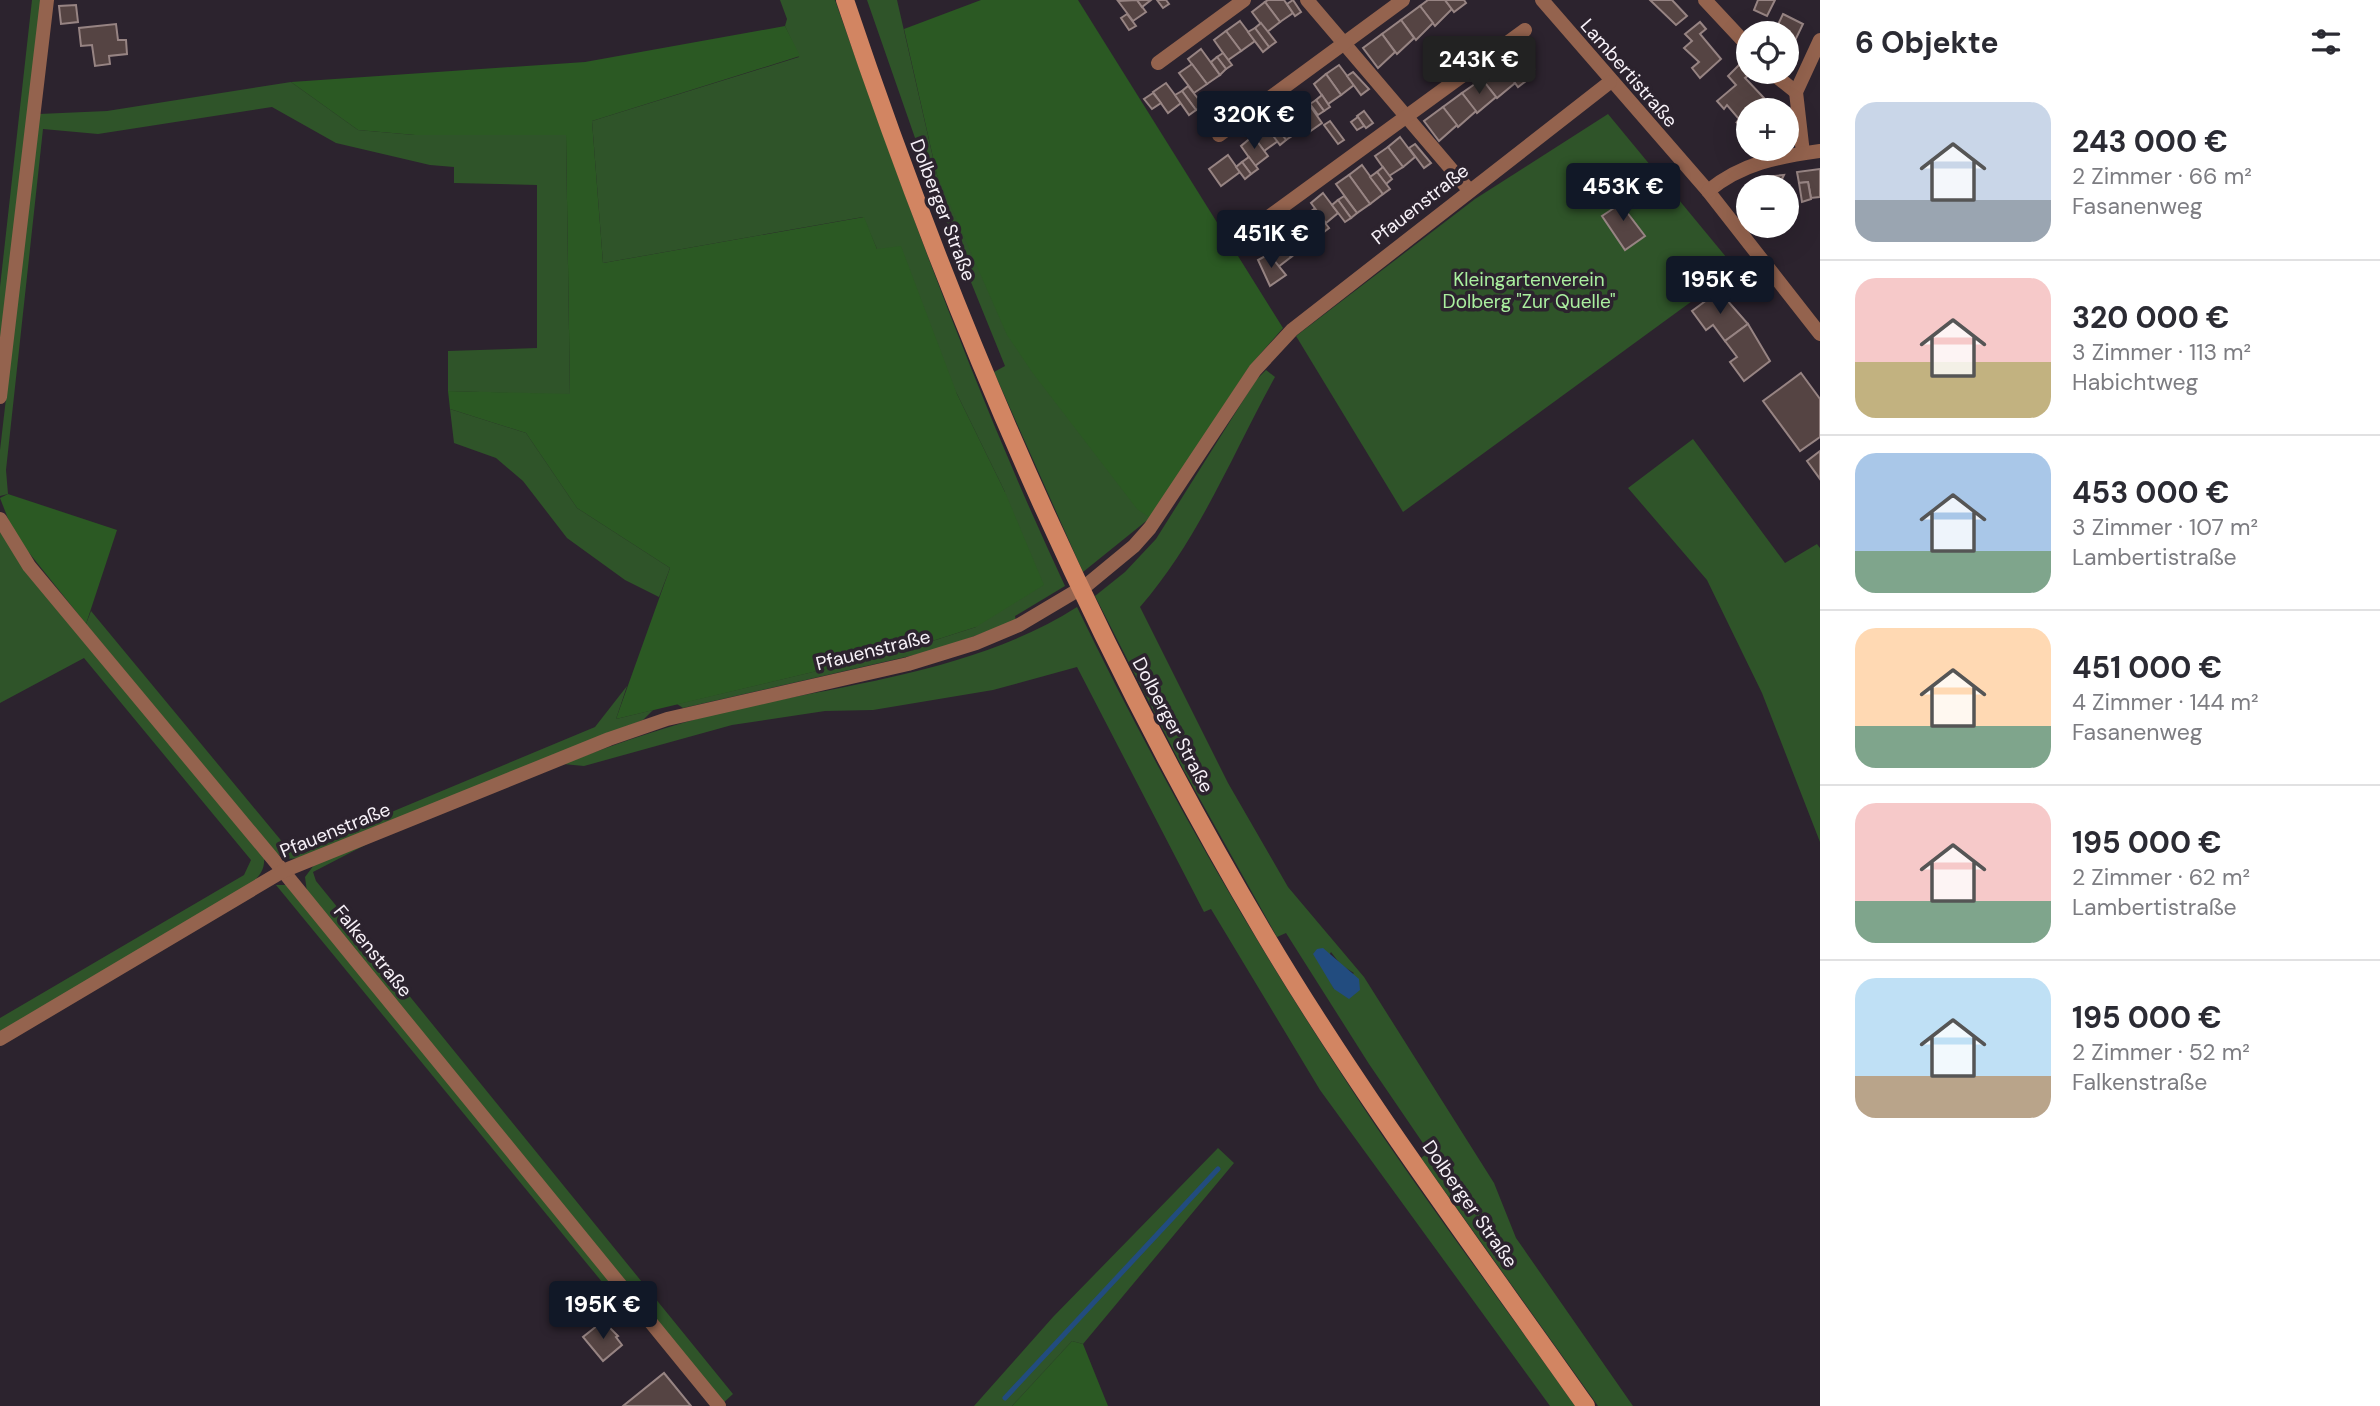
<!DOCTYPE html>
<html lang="de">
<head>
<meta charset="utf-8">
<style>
	body { margin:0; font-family:"DM Sans",sans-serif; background:#f2f2f3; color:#2b2b33; height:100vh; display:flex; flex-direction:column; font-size:26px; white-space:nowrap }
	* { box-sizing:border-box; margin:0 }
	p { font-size:23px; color:#7c7c81 }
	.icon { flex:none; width:38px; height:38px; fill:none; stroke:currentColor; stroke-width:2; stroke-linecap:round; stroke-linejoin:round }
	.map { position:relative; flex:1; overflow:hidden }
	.details { display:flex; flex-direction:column; background:#fff; width:560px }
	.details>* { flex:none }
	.buttons { position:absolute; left:1736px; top:21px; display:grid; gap:14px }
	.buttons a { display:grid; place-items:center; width:63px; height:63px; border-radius:50%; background:#fff; box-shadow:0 7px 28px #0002; font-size:35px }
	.price { position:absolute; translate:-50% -60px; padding:0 16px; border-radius:7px; background:#111827; color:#fff; font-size:23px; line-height:46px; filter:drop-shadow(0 2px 4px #0008) }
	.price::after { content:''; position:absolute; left:50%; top:42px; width:21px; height:16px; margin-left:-10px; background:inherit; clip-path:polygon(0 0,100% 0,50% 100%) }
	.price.on { background:#222; color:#fff }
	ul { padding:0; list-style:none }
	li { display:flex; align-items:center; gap:21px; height:175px; padding:0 35px }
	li+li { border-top:2px solid #e1e1e2 }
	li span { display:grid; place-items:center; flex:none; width:196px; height:140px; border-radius:21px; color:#555 }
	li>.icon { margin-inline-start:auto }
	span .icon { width:84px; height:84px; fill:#fffc; stroke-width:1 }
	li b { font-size:30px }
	h2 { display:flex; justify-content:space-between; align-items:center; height:84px; padding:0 35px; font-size:30px }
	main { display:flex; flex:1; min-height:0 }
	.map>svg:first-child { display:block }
	.green { fill:#2f5429; fill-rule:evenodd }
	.forest { fill:#2b5923 }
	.water { fill:#224c7f }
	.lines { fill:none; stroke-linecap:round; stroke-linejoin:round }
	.stream { stroke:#224c7f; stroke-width:5 }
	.building { fill:#554443; stroke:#978483; stroke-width:2 }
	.street { stroke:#94634e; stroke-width:14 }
	.secondary { stroke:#d28562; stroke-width:18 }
	.labels { text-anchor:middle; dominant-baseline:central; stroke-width:7; stroke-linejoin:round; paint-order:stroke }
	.street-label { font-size:19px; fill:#f7f1f8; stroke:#2c232e }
	.park-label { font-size:19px; fill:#aaef9f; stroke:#2c232e }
</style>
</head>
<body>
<main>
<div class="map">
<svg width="1820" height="1406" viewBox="0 0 1820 1406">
	<rect width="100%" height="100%" fill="#2c232e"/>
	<!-- green -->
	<g class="green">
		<path d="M32,0H42L0,367V287Z"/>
		<path d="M780,0H835C905,198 976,396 1065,586L1015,616L1016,621L936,650L683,708L677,704L901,651L976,627L1005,492L957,394L877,249L863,217L603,263L592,121L799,57L785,26L787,19Z"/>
		<path d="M867,0H897L937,175L1150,518L1083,572L994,372L1005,366L930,181Z"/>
		<path d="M291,82L358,130L415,135H566L570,395L448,391V351L537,348V185L454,183V167L430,165L336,143L272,107L98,134L43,129L6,470L8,494L0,496V450L39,114L107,111Z"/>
		<path d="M1608,114L1736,269L1403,512L1296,336L1475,199Z"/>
		<path d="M1266,370L1275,377C1232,455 1199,539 1140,607L1228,783L1288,887L1364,977L1494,1183L1516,1238L1633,1406H1598L1421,1158L1429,1152L1369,1064L1286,933L1277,937L1183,769L1095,596L1125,572L1156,539L1256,380ZM1331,952L1341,965L1354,973L1334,989L1323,966Z"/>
		<path d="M450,409L526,433L577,508L670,568L659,597L625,580L567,538L523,481L496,458L454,443Z"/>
		<path d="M1693,439L1785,563L1817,544L1820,548V842L1762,693L1707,580L1628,488Z"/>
		<path d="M0,532L25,569L264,855C265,868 262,873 253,882L0,1033V1018L244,875L251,860L84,658L0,703Z"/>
		<path d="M1077,607C1156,771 1246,929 1346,1081C1418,1192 1499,1298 1575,1406H1550L1320,1090L1211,909L1204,912L1077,667L993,690L873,710L825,711L732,725L584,766L563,764C621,742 680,721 741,708C853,683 978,670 1077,607Z"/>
		<path d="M91,611L289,850H298L322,841L595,727L627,686L616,719L653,710L643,720L305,858L284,859L273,850L86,624Z"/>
		<path d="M373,841L313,872L316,881L733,1394L723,1403L307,892L305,877L314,865Z"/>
		<path d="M276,885H286L612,1281L607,1288Z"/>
		<path d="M1218,1148L1234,1163L1083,1344L1072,1341L1012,1406H974L1053,1317Z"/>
	</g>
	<!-- forest -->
	<g class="forest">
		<path d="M981,0H1078L1283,328L1249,367L1150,518L1137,509L1032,372L1007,335L937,175L904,29Z"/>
		<path d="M785,26L800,56L592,121L603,263L864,217L877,249L901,246L957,394L1005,492L1044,585L976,627L901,651L616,719L670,568L577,508L526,433L450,409L448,391L570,394L566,135H415L358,130L291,82L585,62Z"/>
		<path d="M8,494L117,530L86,624L14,534L0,498Z"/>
		<path d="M1072,1341L1083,1344L1108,1406H1012Z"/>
	</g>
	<!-- water -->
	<path class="water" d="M1323,948L1359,979L1360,990L1349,999L1334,989L1313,954L1317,949Z"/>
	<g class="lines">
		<!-- stream -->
		<path class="stream" d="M1005,1398L1218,1169"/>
	</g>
	<!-- building -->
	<g class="building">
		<path d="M1137,0L1146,12L1133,21L1118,1Z"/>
		<path d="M1137,0H1151L1142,7Z"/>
		<path d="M1157,0H1166L1169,4L1163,8Z"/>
		<path d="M1268,0H1284L1293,13L1280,22L1265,2Z"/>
		<path d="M1293,0L1301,12L1295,16L1287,4Z"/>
		<path d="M1428,0H1445L1452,9L1435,26L1420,6Z"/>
		<path d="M1445,0H1464L1466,3L1454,12Z"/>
		<path d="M1650,0H1672L1687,16L1676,25Z"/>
		<path d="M1758,0H1775L1767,16L1754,10Z"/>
		<path d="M1265,2L1280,22L1267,32L1252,12Z"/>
		<path d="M76,5L78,22L61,24L59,6Z"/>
		<path d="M1420,6L1433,23L1416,40L1401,20Z"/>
		<path d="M1127,14L1136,26L1129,30L1121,18Z"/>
		<path d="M1783,14L1803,24L1789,53L1787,33H1774Z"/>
		<path d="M1401,20L1414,38L1397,54L1382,34Z"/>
		<path d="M1240,21L1255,41L1241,51L1226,31Z"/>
		<path d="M1700,22L1706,29L1700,34L1721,59L1700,78L1692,68L1699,62L1684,48L1692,41L1685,34Z"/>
		<path d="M1261,23L1276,42L1269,47L1255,28Z"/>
		<path d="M116,24L118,40H126L127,54L109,56L110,64L95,66L92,45L81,46L79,28Z"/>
		<path d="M1255,28L1269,47L1263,52L1248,32Z"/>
		<path d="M1226,31L1241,51L1228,60L1214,40Z"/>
		<path d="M1382,34L1395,52L1378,68L1363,48Z"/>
		<path d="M1449,44L1457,55L1451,60L1443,49Z"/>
		<path d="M1201,49L1220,75L1207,84L1188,59Z"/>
		<path d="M1520,50L1534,69L1527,74L1530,78L1518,87L1501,64Z"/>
		<path d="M1223,53L1232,65L1226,69L1217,57Z"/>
		<path d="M1217,57L1226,69L1220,75L1211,62Z"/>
		<path d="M1192,64L1207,84L1194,93L1179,73Z"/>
		<path d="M1501,64L1515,83L1497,98L1482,79Z"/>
		<path d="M1740,64L1749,75L1745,78L1764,98L1736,123L1739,119L1727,105L1724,109L1717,101L1736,85L1728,76Z"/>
		<path d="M1339,65L1354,85L1341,95L1326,74Z"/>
		<path d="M1353,72L1369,89L1361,95L1347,76Z"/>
		<path d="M1326,74L1341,95L1328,104L1314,84Z"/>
		<path d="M1482,79L1496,97L1477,113L1462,93Z"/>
		<path d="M1166,83L1181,103L1168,113L1153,92Z"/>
		<path d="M1188,86L1203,105L1196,110L1182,91Z"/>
		<path d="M1182,91L1196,110L1189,115L1175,95Z"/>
		<path d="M1153,93L1161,103L1152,109L1144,99Z"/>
		<path d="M1301,93L1322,123L1309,132L1288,103Z"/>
		<path d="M1462,93L1476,111L1458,127L1443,107Z"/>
		<path d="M1322,95L1330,107L1324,111L1316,100Z"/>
		<path d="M1316,100L1324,111L1318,115L1310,104Z"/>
		<path d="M1288,103L1303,123L1290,132L1275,112Z"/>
		<path d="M1443,107L1457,125L1439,141L1424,121Z"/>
		<path d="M1364,111L1373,123L1366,128L1357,116Z"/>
		<path d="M1358,117L1364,126L1357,130L1351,122Z"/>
		<path d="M1263,121L1278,141L1264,151L1250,131Z"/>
		<path d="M1330,121L1344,140L1338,144L1324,125Z"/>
		<path d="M1283,124L1292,136L1286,140L1277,128Z"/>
		<path d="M1277,128L1286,140L1280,145L1271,133Z"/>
		<path d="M1253,136L1268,156L1255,166L1241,146Z"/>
		<path d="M1400,137L1415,157L1403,167L1388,147Z"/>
		<path d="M1415,144L1431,163L1424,168L1409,148Z"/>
		<path d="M1388,147L1403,167L1389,176L1375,156Z"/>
		<path d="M1228,155L1240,172L1221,186L1209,169Z"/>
		<path d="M1249,157L1258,169L1251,174L1242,162Z"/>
		<path d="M1242,162L1251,174L1245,179L1236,167Z"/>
		<path d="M1362,165L1383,194L1370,204L1349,175Z"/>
		<path d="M1383,167L1392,179L1386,184L1377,172Z"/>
		<path d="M1820,169V197L1811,198L1808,182L1799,183L1797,172Z"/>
		<path d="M1377,172L1390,189L1383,194L1370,177Z"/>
		<path d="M1349,175L1370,204L1357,213L1336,184Z"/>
		<path d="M1784,175L1778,187H1758L1763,177Z"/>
		<path d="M1808,182L1811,199L1802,202L1799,183Z"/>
		<path d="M1619,192L1631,208L1626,211L1645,236L1625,250L1602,216L1614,208L1609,200Z"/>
		<path d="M1323,193L1338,213L1326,223L1311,203Z"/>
		<path d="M1344,196L1357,213L1351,218L1338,200Z"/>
		<path d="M1338,200L1351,218L1345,222L1332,205Z"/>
		<path d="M1314,209L1329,228L1316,238L1301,218Z"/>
		<path d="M1289,227L1304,247L1291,257L1276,237Z"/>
		<path d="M1310,230L1319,241L1312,246L1303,234Z"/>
		<path d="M1303,234L1312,246L1306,250L1297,238Z"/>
		<path d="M1276,237L1291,257L1278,267L1263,246Z"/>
		<path d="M1269,254L1286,275L1270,286L1258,260Z"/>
		<path d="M1719,291L1748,324L1725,341L1713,325L1706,330L1692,311Z"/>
		<path d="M1748,324L1770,361L1744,381L1730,362L1737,357L1725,341Z"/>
		<path d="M1801,373L1820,399V437L1800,451L1763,401Z"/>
		<path d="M1820,451V479L1807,461Z"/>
		<path d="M603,1321L618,1336L616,1337L622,1345L603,1361L583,1337Z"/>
		<path d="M664,1373L691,1406H623Z"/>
	</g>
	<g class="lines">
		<!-- street -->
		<g class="street">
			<path d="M1307,0L1469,190"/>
			<path d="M1542,0L1708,191L1820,334"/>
			<path d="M1705,0L1748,46"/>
			<path d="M1158,63L1244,0"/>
			<path d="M1771,72L1796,92"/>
			<path d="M1219,135L1403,0"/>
			<path d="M1803,153L1796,92L1820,40"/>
			<path d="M1708,191C1742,163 1777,157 1820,151"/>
			<path d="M1248,232L1525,30"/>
			<path d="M0,397L47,0"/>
			<path d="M0,519L29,566L283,871L719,1406"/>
			<path d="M0,1039L283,871L609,739L667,719L908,664L976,643L1019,625L1088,584L1134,546L1150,528L1255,370L1292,330L1610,82"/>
		</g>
		<!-- secondary -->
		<path class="secondary" d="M845,0C954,325 1090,640 1265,935C1362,1098 1477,1251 1586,1406"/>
	</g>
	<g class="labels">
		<!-- street labels -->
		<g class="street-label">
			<text transform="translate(1629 73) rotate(49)">Lambertistraße</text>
			<text transform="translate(1420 204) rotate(-38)">Pfauenstraße</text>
			<text transform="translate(943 210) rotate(69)">Dolberger Straße</text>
			<text transform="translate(873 650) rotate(-14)">Pfauenstraße</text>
			<text transform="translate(1173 725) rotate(62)">Dolberger Straße</text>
			<text transform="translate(335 830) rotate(-22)">Pfauenstraße</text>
			<text transform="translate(373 951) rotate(51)">Falkenstraße</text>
			<text transform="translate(1470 1204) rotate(55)">Dolberger Straße</text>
		</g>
		<!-- park labels -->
		<g class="park-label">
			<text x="1529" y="279">Kleingartenverein<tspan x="1529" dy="22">Dolberg "Zur Quelle"</tspan></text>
		</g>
	</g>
</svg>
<div class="buttons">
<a><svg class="icon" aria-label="locate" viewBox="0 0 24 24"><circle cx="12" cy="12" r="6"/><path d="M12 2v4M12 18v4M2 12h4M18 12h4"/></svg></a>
<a>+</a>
<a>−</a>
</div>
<b class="price on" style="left:1479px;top:96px">243K €</b>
<b class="price" style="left:1254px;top:151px">320K €</b>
<b class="price" style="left:1623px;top:223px">453K €</b>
<b class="price" style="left:1271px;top:270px">451K €</b>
<b class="price" style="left:1720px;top:316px">195K €</b>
<b class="price" style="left:603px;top:1341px">195K €</b>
</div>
<section class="details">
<h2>6 Objekte<svg class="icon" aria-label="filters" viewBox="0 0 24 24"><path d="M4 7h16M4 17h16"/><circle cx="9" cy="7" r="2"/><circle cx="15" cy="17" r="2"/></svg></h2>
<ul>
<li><span style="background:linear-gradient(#c9d6e8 70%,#9aa5b1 0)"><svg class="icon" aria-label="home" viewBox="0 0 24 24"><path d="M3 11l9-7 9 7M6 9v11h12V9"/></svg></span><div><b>243 000 €</b><p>2 Zimmer · 66 m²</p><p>Fasanenweg</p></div></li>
<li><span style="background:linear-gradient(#f6c9c9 60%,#c2b280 0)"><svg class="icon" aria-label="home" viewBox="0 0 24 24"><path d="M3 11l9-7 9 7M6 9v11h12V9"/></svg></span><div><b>320 000 €</b><p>3 Zimmer · 113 m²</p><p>Habichtweg</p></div></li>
<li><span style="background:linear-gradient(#a9c7e8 70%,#7fa58c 0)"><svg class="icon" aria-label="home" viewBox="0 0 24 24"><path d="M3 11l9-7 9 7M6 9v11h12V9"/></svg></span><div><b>453 000 €</b><p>3 Zimmer · 107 m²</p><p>Lambertistraße</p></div></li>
<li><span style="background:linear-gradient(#ffd9b3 70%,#7fa58c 0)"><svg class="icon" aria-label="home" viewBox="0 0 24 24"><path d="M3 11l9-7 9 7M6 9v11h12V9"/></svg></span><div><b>451 000 €</b><p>4 Zimmer · 144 m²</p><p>Fasanenweg</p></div></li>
<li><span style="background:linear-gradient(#f6c9c9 70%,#7fa58c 0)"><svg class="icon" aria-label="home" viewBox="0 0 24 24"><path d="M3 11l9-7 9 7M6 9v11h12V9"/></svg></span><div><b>195 000 €</b><p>2 Zimmer · 62 m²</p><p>Lambertistraße</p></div></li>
<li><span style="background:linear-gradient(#bfe0f5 70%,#b9a48a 0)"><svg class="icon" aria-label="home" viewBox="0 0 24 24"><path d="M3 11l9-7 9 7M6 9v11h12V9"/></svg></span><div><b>195 000 €</b><p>2 Zimmer · 52 m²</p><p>Falkenstraße</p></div></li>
</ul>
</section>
</main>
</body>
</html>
